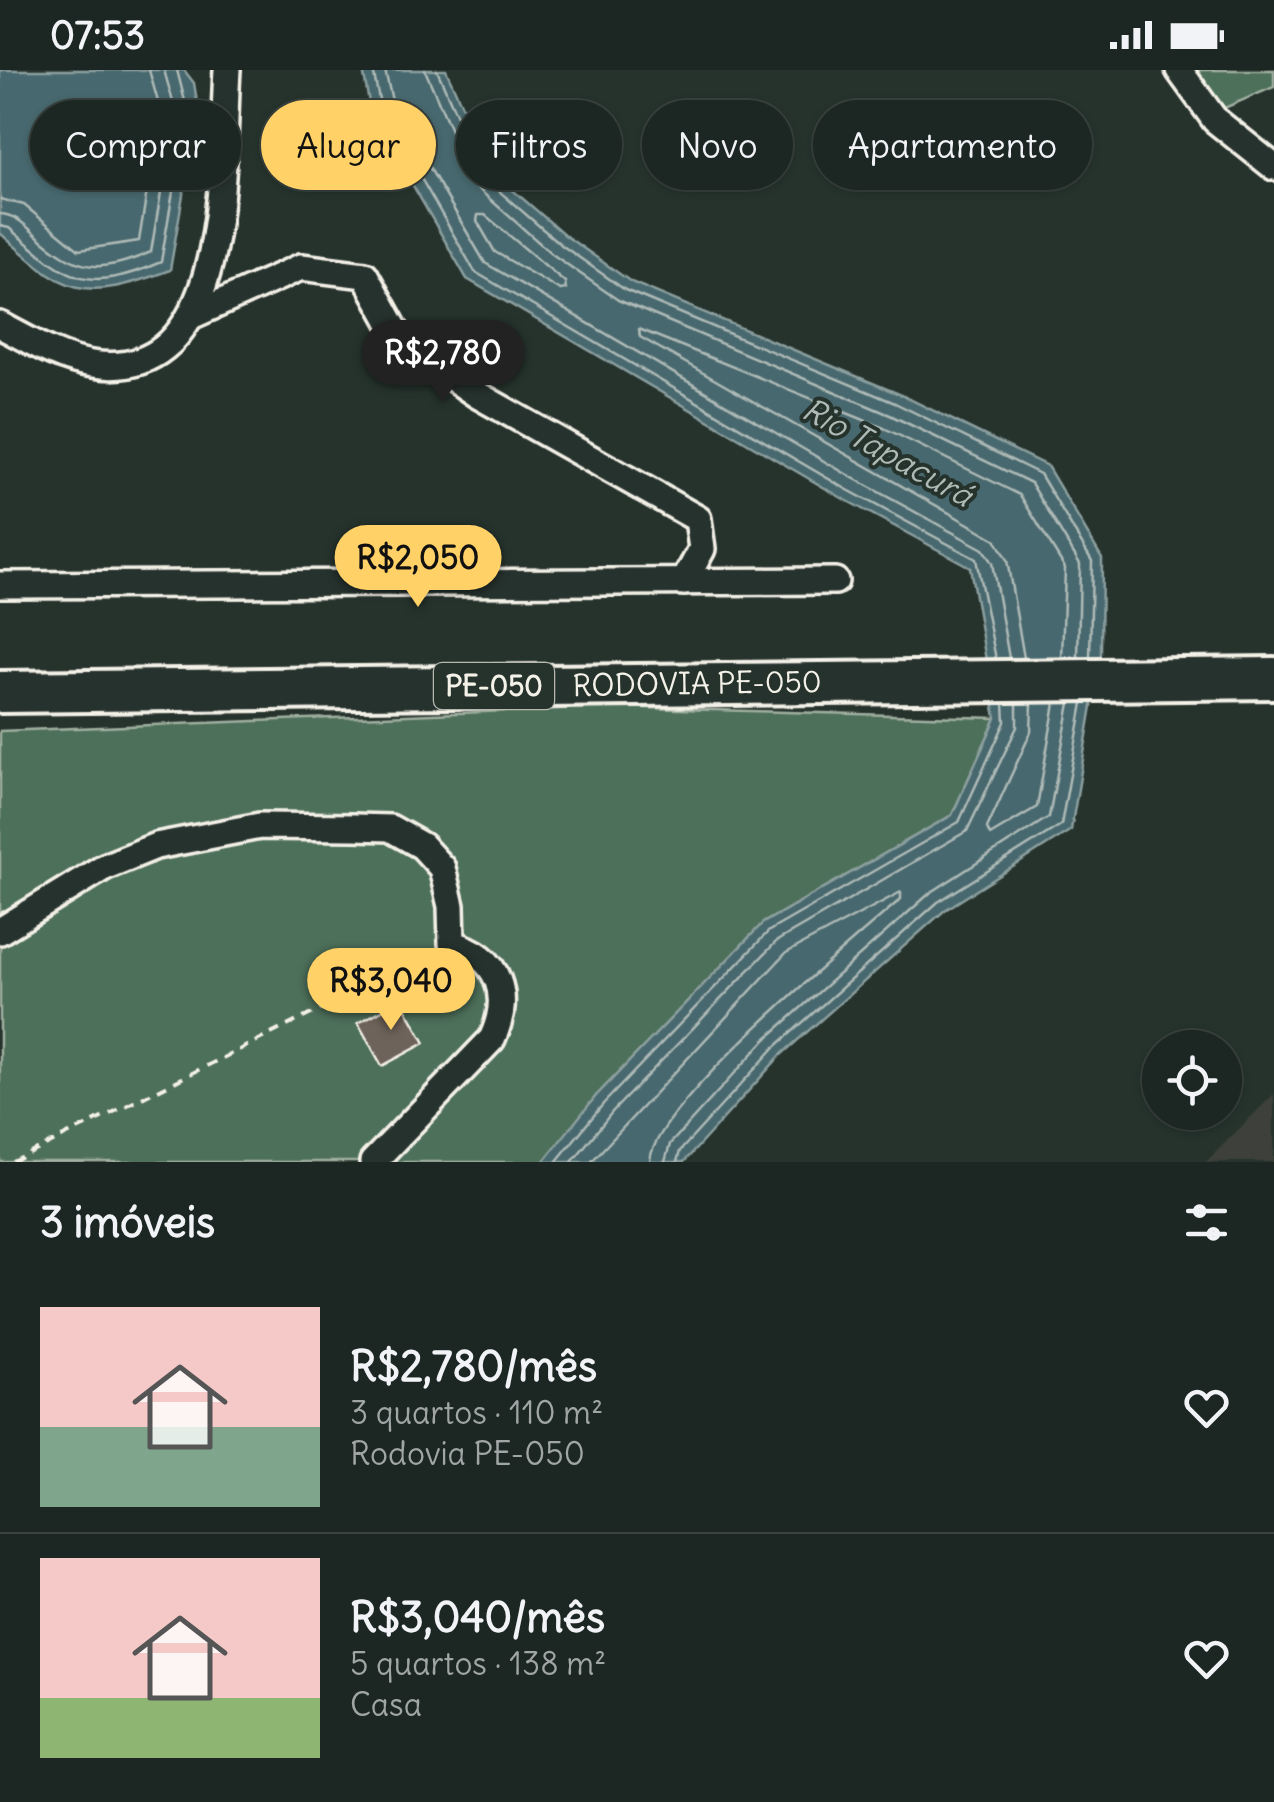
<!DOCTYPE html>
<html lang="pt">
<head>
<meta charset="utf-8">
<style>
	body { margin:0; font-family:Delius,sans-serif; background:#29322f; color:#f1f3f6; height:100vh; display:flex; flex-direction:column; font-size:38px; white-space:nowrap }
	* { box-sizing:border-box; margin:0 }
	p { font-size:32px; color:#a0a5a5 }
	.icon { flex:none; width:55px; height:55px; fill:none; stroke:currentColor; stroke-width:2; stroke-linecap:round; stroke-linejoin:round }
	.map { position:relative; height:1092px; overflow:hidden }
	.panel { display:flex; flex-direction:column; background:#1c2622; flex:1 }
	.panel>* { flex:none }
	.banner { position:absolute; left:30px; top:30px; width:1215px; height:90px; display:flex; gap:20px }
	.fabs { position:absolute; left:1142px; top:960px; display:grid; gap:20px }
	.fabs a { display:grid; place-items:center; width:100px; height:100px; border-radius:50%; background:#1c2622; box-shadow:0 2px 8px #0004,0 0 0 2px #3a4340; font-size:50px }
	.price { position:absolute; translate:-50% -85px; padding:0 22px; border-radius:35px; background:#ffd166; color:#111; font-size:32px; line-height:65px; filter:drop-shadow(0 2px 5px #0008) }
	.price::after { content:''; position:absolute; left:50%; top:60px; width:30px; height:22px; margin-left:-15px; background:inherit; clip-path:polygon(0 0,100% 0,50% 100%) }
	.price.on { background:#222; color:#fff }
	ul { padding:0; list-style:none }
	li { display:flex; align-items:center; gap:30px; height:250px; padding:0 40px }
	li+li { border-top:2px solid #3a4340 }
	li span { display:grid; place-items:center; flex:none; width:280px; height:200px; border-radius:0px; color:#555 }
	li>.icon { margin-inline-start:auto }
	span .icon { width:120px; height:120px; fill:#fffc; stroke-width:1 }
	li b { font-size:42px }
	h2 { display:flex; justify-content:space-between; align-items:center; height:120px; padding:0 40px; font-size:42px }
	.chip { padding:0 35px; border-radius:45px; background:#1c2622; box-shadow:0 2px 8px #0004,0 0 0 2px #3a4340; font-size:35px; line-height:90px }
	.chip.on { background:#ffd166; color:#111 }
	.status { display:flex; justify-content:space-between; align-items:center; height:70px; padding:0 50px; background:#1c2622; direction:ltr }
	.status svg { height:28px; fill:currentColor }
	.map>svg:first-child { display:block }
	.built { fill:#3c413a }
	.green { fill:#4e6f5a; stroke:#a1b0a1; stroke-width:2.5 }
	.water { fill:#47686e; stroke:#8c9f9f; stroke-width:2.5 }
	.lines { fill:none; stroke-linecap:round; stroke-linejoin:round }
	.shore { stroke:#afbab7; stroke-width:2.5 }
	.building { fill:#6e635a; stroke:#f4f1e8; stroke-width:2.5 }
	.minor-casing { stroke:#f4f1e8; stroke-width:32 }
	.primary-casing { stroke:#f4f1e8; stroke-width:48 }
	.path { stroke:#f4f1e8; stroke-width:4; stroke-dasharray:10 8; stroke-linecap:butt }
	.minor { stroke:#26332d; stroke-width:25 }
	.primary { stroke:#26332d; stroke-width:40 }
	.labels { text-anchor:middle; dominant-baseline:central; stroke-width:8; stroke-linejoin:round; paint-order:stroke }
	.shield { fill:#26332d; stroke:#b6b8b0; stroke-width:2.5 }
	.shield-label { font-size:28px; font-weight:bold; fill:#f4f1e8 }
	.street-label { font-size:30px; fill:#f4f1e8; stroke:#26332d }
	.water-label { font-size:32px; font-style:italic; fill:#afbab7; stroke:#26332d }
</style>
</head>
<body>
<div class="status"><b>07:53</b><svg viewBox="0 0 49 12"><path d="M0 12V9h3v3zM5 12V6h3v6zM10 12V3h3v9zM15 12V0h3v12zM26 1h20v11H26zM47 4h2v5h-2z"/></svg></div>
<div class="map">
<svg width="1274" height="1092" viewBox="0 0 1274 1092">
	<rect width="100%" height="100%" fill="#26332d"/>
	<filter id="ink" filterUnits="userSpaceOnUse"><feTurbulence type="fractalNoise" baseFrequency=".01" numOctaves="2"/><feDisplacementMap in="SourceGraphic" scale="20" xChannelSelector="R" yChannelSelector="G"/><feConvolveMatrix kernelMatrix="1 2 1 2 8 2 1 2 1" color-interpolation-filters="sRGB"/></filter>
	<g filter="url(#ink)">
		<!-- built -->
		<path class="built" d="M1274,1024V1092H1206Z"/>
		<!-- green -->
		<g class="green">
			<path d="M1196,0H1274V17L1222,39Z"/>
			<path d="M610,637L996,648L952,745L763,853L596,1026L546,1092H0V661Z"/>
		</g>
		<!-- water -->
		<g class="water">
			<path d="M0,0H184L194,13L198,38L170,200C80,233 68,224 0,163Z"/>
			<path d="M363,0H446L492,102L566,166L631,212L899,324L1047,396L1102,488L1101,583L1071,760L945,840L781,985L684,1092H543L596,1026L763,853L952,745L996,648L970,497L842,428L467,209L371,43Z"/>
		</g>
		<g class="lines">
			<!-- shore -->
			<g class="shore">
				<path d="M373,0L381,39L475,202L846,419L976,489L996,589"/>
				<path d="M385,0L393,35L485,193L853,408L983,479L992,493L1009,588"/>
				<path d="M425,0L475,116L552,184L618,230L890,345L1031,413L1080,494L1078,588"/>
				<path d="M437,0L484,108L560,174L625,220L895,333L1040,404L1092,491L1090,588"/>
				<path d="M0,129L24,135L79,180L139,171L160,39L149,0"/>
				<path d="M0,144C15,145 23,153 34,163C77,201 97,205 151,182L175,39L164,0"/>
				<path d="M478,145H485L565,212L566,219L560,220L495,182L477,151Z"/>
				<path d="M0,156L9,158C68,208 83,225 161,192L187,39L177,0"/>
				<path d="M1024,588L1007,490L995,469L640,267L639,259L884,358L1020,425L1065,498L1062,588"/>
				<path d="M1032,633L1031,662L987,758L990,765L1037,737L1055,633"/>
				<path d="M556,1092L604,1033L769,861L959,752L1005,652L1004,633"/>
				<path d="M572,1092L613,1041L777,871L967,761L1017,657V633"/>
				<path d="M591,1092L786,883L901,822V829C853,871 651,1038 650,1092"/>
				<path d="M665,1092L670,1074L766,969L930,823L1049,747L1070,633"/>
				<path d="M677,1092L680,1081L774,978L938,832L1061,755L1083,633"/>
			</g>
		</g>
		<!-- building -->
		<path class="building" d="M401,930L425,973L382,996L358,953Z"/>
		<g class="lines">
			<defs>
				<g id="minor">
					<path d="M1179,0L1215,50L1274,97"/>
					<path d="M191,246L301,197L365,205L403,274L476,324L698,449L702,479L684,512"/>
					<path d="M0,255C29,270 59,289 92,294C234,317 221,89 227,0"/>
					<path d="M0,515L835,511"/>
					<path d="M0,861L104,797L156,776L260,756L354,757L390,758L422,776L442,798L451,836L452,874C500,886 512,926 492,969L373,1092"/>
				</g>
				<path id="primary" d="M0,622L1274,608"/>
			</defs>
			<!-- minor casing -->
			<use href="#minor" class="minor-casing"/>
			<!-- primary casing -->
			<use href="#primary" class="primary-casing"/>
			<!-- path -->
			<path class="path" d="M13,1092L430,885"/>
			<!-- minor -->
			<use href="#minor" class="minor"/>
			<!-- primary -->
			<use href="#primary" class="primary"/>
		</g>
	</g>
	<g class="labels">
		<!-- shield labels -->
		<rect class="shield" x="434" y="593" width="120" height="46" rx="8"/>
		<g class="shield-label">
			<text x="494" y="616">PE-050</text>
		</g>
		<!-- street labels -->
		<g class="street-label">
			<text transform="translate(697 613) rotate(-1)">RODOVIA PE-050</text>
		</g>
		<!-- water labels -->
		<g class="water-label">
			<text transform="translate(888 382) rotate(29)">Rio Tapacurá</text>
		</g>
	</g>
</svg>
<div class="fabs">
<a><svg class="icon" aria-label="locate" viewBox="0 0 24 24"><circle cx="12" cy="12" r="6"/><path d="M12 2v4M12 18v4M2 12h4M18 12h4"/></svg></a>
</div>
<b class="price on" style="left:443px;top:335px">R$2,780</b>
<b class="price" style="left:418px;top:540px">R$2,050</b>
<b class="price" style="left:391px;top:963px">R$3,040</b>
<div class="banner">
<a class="chip">Comprar</a>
<a class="chip on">Alugar</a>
<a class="chip">Filtros</a>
<a class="chip">Novo</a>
<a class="chip">Apartamento</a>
</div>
</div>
<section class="panel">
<h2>3 imóveis<svg class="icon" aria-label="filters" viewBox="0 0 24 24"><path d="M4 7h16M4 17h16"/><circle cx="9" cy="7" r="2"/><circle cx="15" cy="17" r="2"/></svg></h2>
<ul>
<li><span style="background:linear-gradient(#f6c9c9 60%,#7fa58c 0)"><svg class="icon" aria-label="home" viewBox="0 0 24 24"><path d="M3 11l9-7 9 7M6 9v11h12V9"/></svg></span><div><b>R$2,780/mês</b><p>3 quartos · 110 m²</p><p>Rodovia PE-050</p></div><svg class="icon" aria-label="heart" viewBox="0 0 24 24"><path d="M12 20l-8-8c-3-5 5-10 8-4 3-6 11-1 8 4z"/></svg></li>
<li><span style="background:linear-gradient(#f6c9c9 70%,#8fb573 0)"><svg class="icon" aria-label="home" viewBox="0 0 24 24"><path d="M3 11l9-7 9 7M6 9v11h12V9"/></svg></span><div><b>R$3,040/mês</b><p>5 quartos · 138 m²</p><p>Casa</p></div><svg class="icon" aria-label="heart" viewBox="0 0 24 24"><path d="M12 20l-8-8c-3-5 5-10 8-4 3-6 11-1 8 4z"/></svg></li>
</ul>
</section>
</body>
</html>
